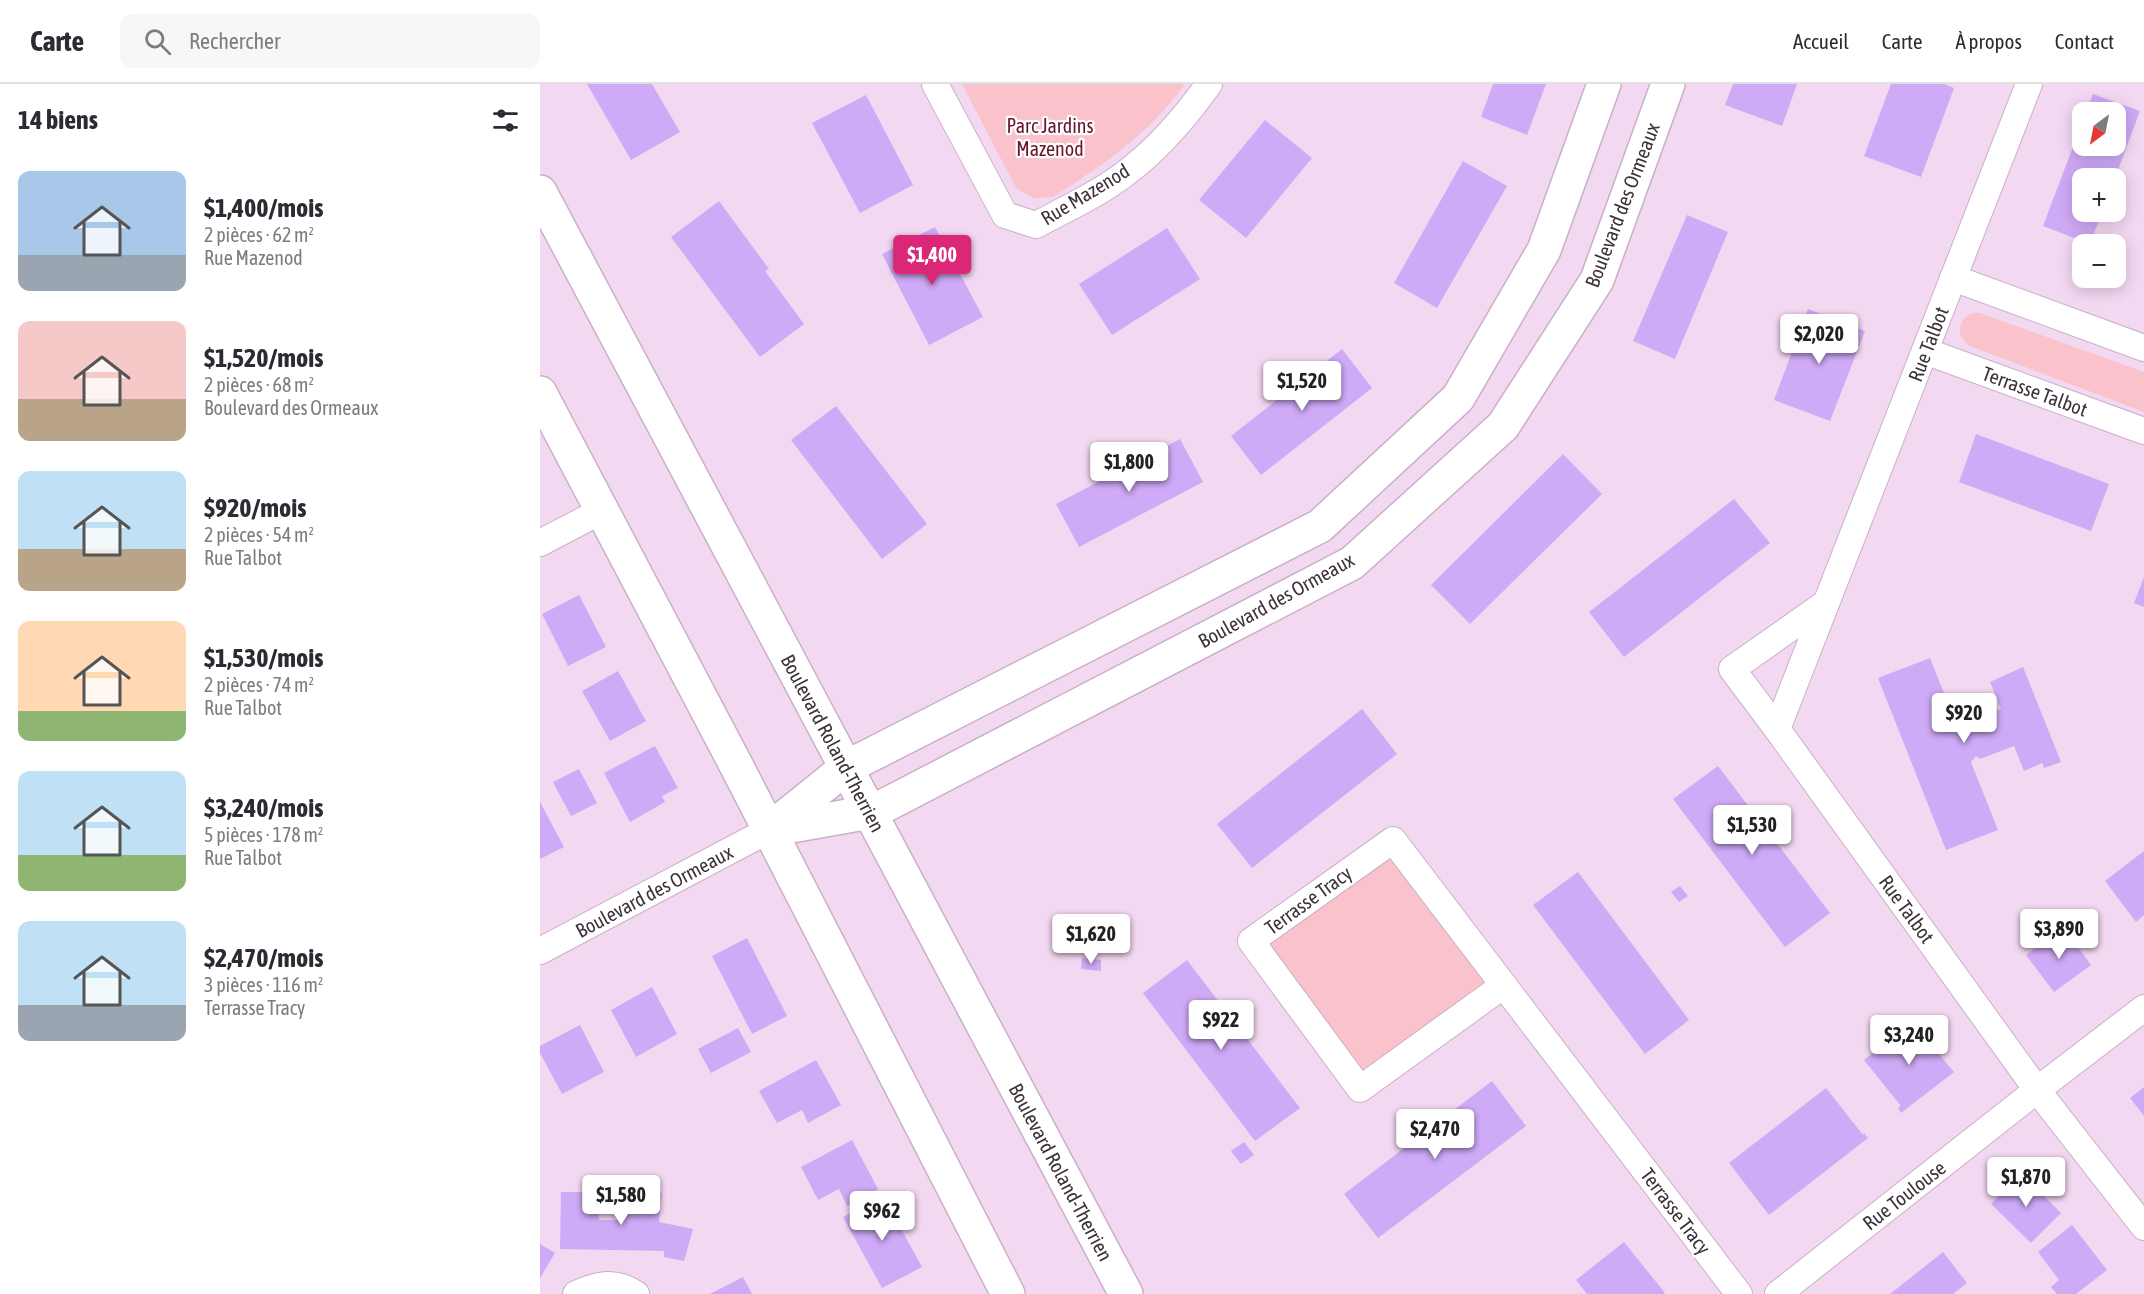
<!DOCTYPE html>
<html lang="fr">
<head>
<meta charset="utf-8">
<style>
	body { margin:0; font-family:"Asap Condensed",sans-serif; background:#f7f7f7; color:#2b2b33; height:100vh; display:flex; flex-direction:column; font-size:22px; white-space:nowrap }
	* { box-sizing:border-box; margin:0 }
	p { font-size:20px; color:#7c7c81 }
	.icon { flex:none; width:33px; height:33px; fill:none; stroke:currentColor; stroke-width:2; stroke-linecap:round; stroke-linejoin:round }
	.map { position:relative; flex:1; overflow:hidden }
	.drawer { display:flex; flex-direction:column; background:#fff; width:540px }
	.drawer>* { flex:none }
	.needle { width:39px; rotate:212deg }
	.tools { position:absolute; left:1532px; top:18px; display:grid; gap:12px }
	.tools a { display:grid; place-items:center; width:54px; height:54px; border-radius:12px; background:#fff; box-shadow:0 3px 15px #0003; font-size:30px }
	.price { position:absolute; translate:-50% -51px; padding:0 14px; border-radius:6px; background:#fff; color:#222; font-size:20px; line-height:39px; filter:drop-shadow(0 2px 3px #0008) }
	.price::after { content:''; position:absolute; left:50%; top:36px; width:18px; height:14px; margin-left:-9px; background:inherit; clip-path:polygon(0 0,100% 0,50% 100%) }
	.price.current { background:#db2777; color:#fff }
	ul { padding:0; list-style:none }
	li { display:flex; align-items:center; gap:18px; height:150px; padding:0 18px }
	li span { display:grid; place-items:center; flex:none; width:168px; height:120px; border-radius:12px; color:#555 }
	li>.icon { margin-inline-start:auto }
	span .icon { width:72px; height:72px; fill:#fffc; stroke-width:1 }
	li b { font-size:26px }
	h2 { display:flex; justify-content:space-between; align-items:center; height:72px; padding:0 18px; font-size:26px }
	header { display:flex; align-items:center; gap:36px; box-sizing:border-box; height:84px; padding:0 30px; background:#fff; border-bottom:2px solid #e1e1e2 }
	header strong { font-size:28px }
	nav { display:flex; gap:33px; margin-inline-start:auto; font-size:21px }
	.search { width:420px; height:54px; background:#f7f7f7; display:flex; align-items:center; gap:15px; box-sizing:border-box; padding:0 21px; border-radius:12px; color:#7c7c81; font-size:22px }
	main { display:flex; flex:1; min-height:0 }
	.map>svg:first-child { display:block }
	.green { fill:#fac2ca }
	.building { fill:#cfaaf7 }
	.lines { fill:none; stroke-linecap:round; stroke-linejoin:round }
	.minor-casing { stroke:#caafc9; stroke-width:28 }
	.tertiary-casing { stroke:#caafc9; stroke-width:36 }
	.secondary-casing { stroke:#caafc9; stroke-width:36 }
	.minor { stroke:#fff; stroke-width:26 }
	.tertiary { stroke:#fff; stroke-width:33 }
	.secondary { stroke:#fff; stroke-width:33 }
	.labels { text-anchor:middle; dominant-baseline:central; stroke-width:4.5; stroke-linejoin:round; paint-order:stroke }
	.park-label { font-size:20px; fill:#67162d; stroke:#fff }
	.street-label { font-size:20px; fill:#3d323c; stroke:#fff }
</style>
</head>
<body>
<header>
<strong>Carte</strong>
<div class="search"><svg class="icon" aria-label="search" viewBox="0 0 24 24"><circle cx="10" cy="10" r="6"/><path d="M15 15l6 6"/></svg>Rechercher</div>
<nav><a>Accueil</a><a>Carte</a><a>À propos</a><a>Contact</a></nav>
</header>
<main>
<section class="drawer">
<h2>14 biens<svg class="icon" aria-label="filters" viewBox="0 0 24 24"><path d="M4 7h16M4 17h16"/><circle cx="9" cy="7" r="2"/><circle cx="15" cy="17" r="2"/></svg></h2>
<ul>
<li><span style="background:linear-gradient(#a9c7e8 70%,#9aa5b1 0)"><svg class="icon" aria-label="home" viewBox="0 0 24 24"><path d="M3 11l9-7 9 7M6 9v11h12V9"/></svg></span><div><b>$1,400/mois</b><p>2 pièces · 62 m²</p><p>Rue Mazenod</p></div></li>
<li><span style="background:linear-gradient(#f6c9c9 65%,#b9a48a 0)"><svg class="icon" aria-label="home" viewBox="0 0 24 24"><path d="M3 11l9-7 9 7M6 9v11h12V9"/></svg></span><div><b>$1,520/mois</b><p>2 pièces · 68 m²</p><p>Boulevard des Ormeaux</p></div></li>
<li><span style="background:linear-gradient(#bfe0f5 65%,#b9a48a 0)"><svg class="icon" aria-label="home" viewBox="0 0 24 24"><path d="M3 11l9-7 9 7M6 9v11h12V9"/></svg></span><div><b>$920/mois</b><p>2 pièces · 54 m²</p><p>Rue Talbot</p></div></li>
<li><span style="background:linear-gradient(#ffd9b3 75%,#8fb573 0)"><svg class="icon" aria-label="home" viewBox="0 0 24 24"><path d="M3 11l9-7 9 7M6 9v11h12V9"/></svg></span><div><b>$1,530/mois</b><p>2 pièces · 74 m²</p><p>Rue Talbot</p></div></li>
<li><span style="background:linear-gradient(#bfe0f5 70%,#8fb573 0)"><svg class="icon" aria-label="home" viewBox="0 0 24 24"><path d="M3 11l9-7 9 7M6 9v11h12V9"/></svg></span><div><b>$3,240/mois</b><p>5 pièces · 178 m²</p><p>Rue Talbot</p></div></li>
<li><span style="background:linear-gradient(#bfe0f5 70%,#9aa5b1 0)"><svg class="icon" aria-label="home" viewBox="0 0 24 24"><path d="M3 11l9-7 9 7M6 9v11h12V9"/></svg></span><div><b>$2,470/mois</b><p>3 pièces · 116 m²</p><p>Terrasse Tracy</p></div></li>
</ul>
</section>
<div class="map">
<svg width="1604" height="1210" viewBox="0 0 1604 1210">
	<rect width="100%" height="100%" fill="#f3d8f2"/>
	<!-- green -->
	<g class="green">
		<path d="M422,0H645C611,48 562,82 513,113L493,114L476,104Z"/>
		<path d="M1434,229H1440L1604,288V328L1430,262C1415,253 1417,234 1434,229Z"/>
		<path d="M851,767L952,899L822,993L722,860Z"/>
	</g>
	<!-- building -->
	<g class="building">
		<path d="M47,0H112L140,48L91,76Z"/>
		<path d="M953,0H1006L987,51L941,33Z"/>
		<path d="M1193,0H1257L1242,42L1185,21Z"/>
		<path d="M1351,0H1404L1414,4L1381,93L1324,72Z"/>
		<path d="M1553,10L1600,27L1575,94H1542V128H1562L1550,160L1503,142L1542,39V62H1575V28H1546Z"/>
		<path d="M326,11L373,101L320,129L272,39Z"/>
		<path d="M725,36L772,74L706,154L659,116Z"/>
		<path d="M923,77L967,102L897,224L854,199Z"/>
		<path d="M179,117L229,185L225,187L264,240L220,273L131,153Z"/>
		<path d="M1147,131L1188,148L1135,275L1093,257Z"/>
		<path d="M395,143L443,233L389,261L342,170Z"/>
		<path d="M627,144L660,195L572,251L539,200Z"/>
		<path d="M1268,225L1325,247L1290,337L1234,316Z"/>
		<path d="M802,265L832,304L721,391L691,352Z"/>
		<path d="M296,322L387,440L342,475L251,356Z"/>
		<path d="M1436,350L1569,400L1551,447L1419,398Z"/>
		<path d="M640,355L663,398L539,463L516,420Z"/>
		<path d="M1023,370L1062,410L930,540L891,501Z"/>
		<path d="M1194,415L1230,459L1084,573L1049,528Z"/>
		<path d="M1604,493V523L1594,519Z"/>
		<path d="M39,511L66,563L28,582L2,530Z"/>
		<path d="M1390,574L1417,642L1424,641L1425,638L1461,625L1450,598L1483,583L1521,678L1504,684L1502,679L1484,687L1474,662L1440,675L1436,672L1431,678L1458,746L1406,766L1338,594Z"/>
		<path d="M78,587L106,637L70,657L42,607Z"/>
		<path d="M822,625L857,670L712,784L677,740Z"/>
		<path d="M115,662L138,704L122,712L125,718L90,738L64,689Z"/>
		<path d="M1178,682L1290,829L1245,863L1133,715Z"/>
		<path d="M39,685L57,719L31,732L13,698Z"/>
		<path d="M0,718L24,763L0,775Z"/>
		<path d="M1604,767V831L1596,838L1565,797Z"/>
		<path d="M1038,788L1149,936L1105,970L993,821Z"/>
		<path d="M1140,802L1148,812L1139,818L1131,808Z"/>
		<path d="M1518,826L1525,834L1518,839L1511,830Z"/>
		<path d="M1523,843L1551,881L1514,908L1486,871Z"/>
		<path d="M207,854L247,932L212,950L172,872Z"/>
		<path d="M542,874L561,876V887L541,885Z"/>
		<path d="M647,876L760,1024L715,1057L603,909Z"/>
		<path d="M112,903L137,950L96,973L71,926Z"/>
		<path d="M1372,938L1414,988L1361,1029L1358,1024L1361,1022L1324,976Z"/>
		<path d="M40,941L64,988L22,1010L0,969V962Z"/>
		<path d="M198,944L211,968L171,989L158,965Z"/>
		<path d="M276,976L301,1021L268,1039L262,1026L237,1039L219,1007Z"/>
		<path d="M952,997L986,1042L838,1154L804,1110Z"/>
		<path d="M1604,1003V1032L1590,1014Z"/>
		<path d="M1286,1004L1323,1051L1324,1049L1328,1054L1229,1131L1189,1079Z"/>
		<path d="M312,1056L338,1105L307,1122L299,1105L278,1116L261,1083Z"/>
		<path d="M704,1058L714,1071L701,1080L691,1067Z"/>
		<path d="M1481,1089L1521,1129L1491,1159L1451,1120Z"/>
		<path d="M21,1108H55L59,1136H81L84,1111L122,1109L119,1138L153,1145L144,1177L124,1173V1167L20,1165Z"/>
		<path d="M343,1112L382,1183L342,1204L303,1133Z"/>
		<path d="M1532,1141L1567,1186L1536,1210H1517L1511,1203L1519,1196L1498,1168Z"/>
		<path d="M1084,1158L1125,1209L1123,1210H1047L1036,1196Z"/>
		<path d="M0,1160L15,1169L0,1194Z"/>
		<path d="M1403,1168L1427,1199L1413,1210H1350Z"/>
		<path d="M203,1193L212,1210H170Z"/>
	</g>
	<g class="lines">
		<defs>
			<g id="minor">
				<path d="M395,0L465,131L496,141C520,128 546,116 569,101C608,76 642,38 669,0"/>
				<path d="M1489,0L1237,645L1497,1006L1604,1143"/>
				<path d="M1413,194L1604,264"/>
				<path d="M1385,267L1604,347"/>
				<path d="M0,459L63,426"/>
				<path d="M1237,645L1192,585L1286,519"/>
				<path d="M0,867L229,746"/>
				<path d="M964,901L820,1005L711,857L853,756L1199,1210"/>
				<path d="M36,1210C58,1200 75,1196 96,1210"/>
				<path d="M1238,1210L1497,1006L1604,924"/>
			</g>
			<g id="tertiary">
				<path d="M230,745L307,683L780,442L918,314L1004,166L1064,0"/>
				<path d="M229,746L330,728L340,724L812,479L963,342L1057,196L1128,0"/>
			</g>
			<g id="secondary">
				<path d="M0,108L586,1210"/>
				<path d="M0,309L196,681L468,1210"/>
			</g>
		</defs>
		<!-- minor casing -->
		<use href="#minor" class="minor-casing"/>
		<!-- tertiary casing -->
		<use href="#tertiary" class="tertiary-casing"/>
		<!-- secondary casing -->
		<use href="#secondary" class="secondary-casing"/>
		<!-- minor -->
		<use href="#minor" class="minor"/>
		<!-- tertiary -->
		<use href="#tertiary" class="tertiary"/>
		<!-- secondary -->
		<use href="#secondary" class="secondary"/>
	</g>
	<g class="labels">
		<!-- park labels -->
		<g class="park-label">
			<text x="510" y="41">Parc Jardins<tspan x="510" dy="23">Mazenod</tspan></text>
		</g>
		<!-- street labels -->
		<g class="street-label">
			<text transform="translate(545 110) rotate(-31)">Rue Mazenod</text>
			<text transform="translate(1082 121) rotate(-69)">Boulevard des Ormeaux</text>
			<text transform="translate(1388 260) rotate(-69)">Rue Talbot</text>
			<text transform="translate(1495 307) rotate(20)">Terrasse Talbot</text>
			<text transform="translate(736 516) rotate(-29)">Boulevard des Ormeaux</text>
			<text transform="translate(293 659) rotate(62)">Boulevard Roland-Therrien</text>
			<text transform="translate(114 807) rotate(-28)">Boulevard des Ormeaux</text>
			<text transform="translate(768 816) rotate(-36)">Terrasse Tracy</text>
			<text transform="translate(1367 825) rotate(54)">Rue Talbot</text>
			<text transform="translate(521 1088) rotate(62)">Boulevard Roland-Therrien</text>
			<text transform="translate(1364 1111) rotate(-38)">Rue Toulouse</text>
			<text transform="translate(1136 1127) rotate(53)">Terrasse Tracy</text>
		</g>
	</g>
</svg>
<div class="tools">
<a><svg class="needle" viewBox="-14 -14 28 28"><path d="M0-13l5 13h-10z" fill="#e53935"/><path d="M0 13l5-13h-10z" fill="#7c7c81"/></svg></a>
<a>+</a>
<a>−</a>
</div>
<b class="price current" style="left:392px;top:202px">$1,400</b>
<b class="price" style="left:1279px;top:281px">$2,020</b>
<b class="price" style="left:762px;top:328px">$1,520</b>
<b class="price" style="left:589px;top:409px">$1,800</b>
<b class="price" style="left:1424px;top:660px">$920</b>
<b class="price" style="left:1212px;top:772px">$1,530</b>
<b class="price" style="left:1519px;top:876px">$3,890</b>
<b class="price" style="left:551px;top:881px">$1,620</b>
<b class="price" style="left:681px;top:967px">$922</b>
<b class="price" style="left:1369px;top:982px">$3,240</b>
<b class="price" style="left:895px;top:1076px">$2,470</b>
<b class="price" style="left:1486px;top:1124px">$1,870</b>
<b class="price" style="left:81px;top:1142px">$1,580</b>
<b class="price" style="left:342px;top:1158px">$962</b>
</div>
</main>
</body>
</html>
